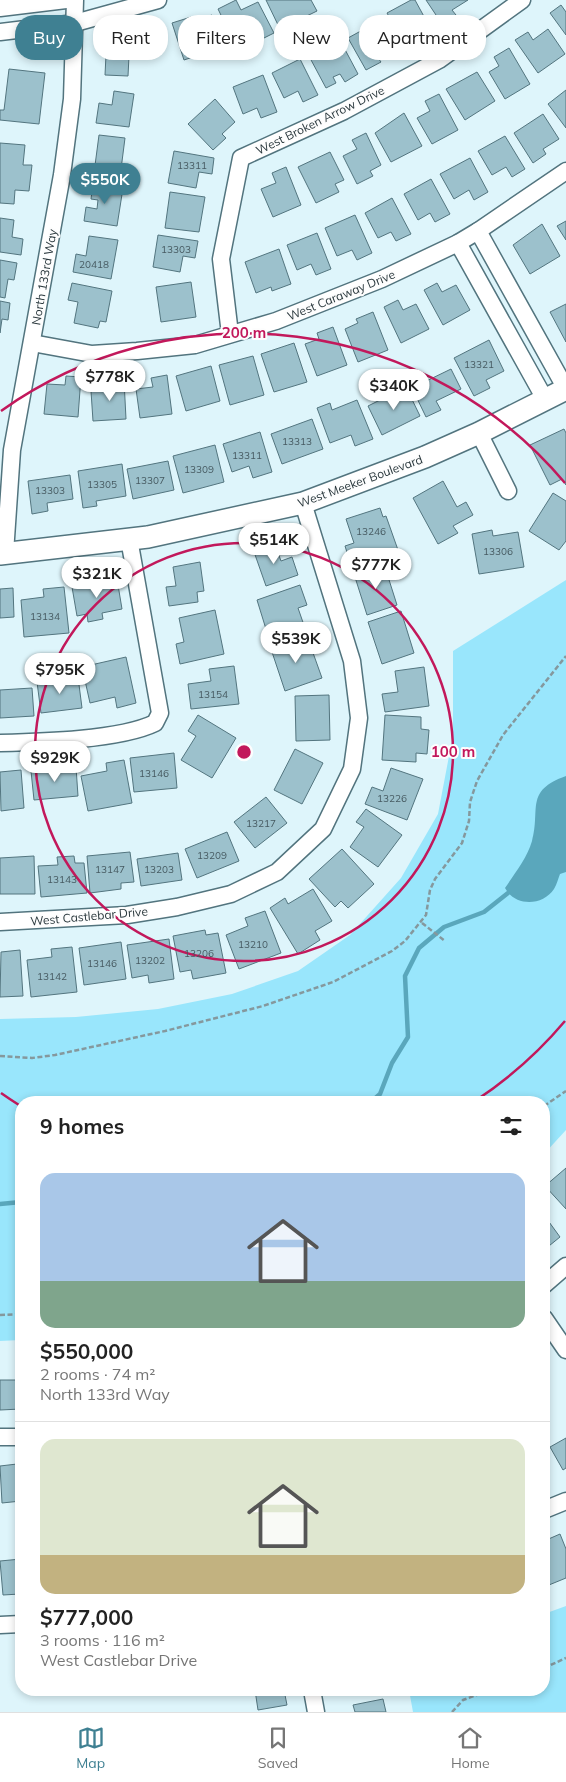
<!DOCTYPE html>
<html lang="en">
<head>
<meta charset="utf-8">
<style>
	body { margin:0; font-family:Mulish,sans-serif; background:#f6f6f6; color:#222; height:100vh; display:flex; flex-direction:column; font-size:19px; white-space:nowrap }
	* { box-sizing:border-box; margin:0 }
	p { font-size:16px; color:#767676 }
	.icon { flex:none; width:28px; height:28px; fill:none; stroke:currentColor; stroke-width:2; stroke-linecap:round; stroke-linejoin:round }
	.map { position:relative; flex:1; overflow:hidden }
	.sheet { position:absolute; left:15px; top:1096px; width:535px; height:600px; display:flex; flex-direction:column; background:#fff; border-radius:20px; box-shadow:0 2px 8px #0003 }
	.sheet>* { flex:none }
	.banner { position:absolute; left:15px; top:15px; width:536px; height:45px; display:flex; gap:10px }
	.price { position:absolute; translate:-50% -42px; padding:0 11px; border-radius:18px; background:#fff; color:#222; font-size:16px; line-height:32px; filter:drop-shadow(0 1px 2px #0008) }
	.price::after { content:''; position:absolute; left:50%; top:30px; width:15px; height:11px; margin-left:-8px; background:inherit; clip-path:polygon(0 0,100% 0,50% 100%) }
	.price.on { background:#3f8092; color:#fff }
	ul { padding:0; list-style:none }
	li { display:grid; align-content:center; gap:10px; height:265px; padding:0 25px }
	li+li { border-top:1px solid #e0e0e0 }
	li span { display:grid; place-items:center; height:155px; border-radius:15px; color:#555 }
	li>.icon { margin-inline-start:auto }
	span .icon { width:90px; height:90px; fill:#fffc; stroke-width:1 }
	li b { font-size:21px }
	h2 { display:flex; justify-content:space-between; align-items:center; height:60px; padding:0 25px; font-size:21px }
	.chip { padding:0 18px; border-radius:20px; background:#fff; box-shadow:0 2px 8px #0003; font-size:18px; line-height:45px }
	.chip.on { background:#3f8092; color:#fff }
	.tab-bar { display:flex; justify-content:space-around; align-items:center; height:70px; border-top:1px solid #e0e0e0; background:#fff; font-size:14px; color:#767676 }
	.tab-bar a { display:grid; justify-items:center; gap:2px }
	.tab-bar .on { color:#3f8092 }
	.map>svg:first-child { display:block }
	.green { fill:#99e6fc }
	.water { fill:#5aa7bc }
	.lines { fill:none; stroke-linecap:round; stroke-linejoin:round }
	.stream { stroke:#5aa7bc; stroke-width:4.5 }
	.building { fill:#9cc1cc; stroke:#53757f }
	.minor-casing { stroke:#52747e; stroke-width:19 }
	.tertiary-casing { stroke:#52747e; stroke-width:24 }
	.path { stroke:#85989d; stroke-width:2.5; stroke-dasharray:5 2.5; stroke-linecap:butt }
	.minor { stroke:#fff; stroke-width:16 }
	.tertiary { stroke:#fff; stroke-width:21 }
	.ring { fill:none; stroke:#c2185b; stroke-width:2.5 }
	.labels { text-anchor:middle; dominant-baseline:central; stroke-width:4; stroke-linejoin:round; paint-order:stroke }
	.number-label { font-size:10px; fill:#465a61 }
	.street-label { font-size:12px; fill:#2a383d; stroke:#fdfdfd }
	.centre { fill:#c2185b; stroke:#fdfdfd; stroke-width:2.5 }
	.ring-label { font-size:15px; text-anchor:middle; font-weight:bold; fill:#c2185b; stroke:#fdfdfd; stroke-width:4; stroke-linejoin:round; paint-order:stroke }
</style>
</head>
<body>
<div class="map">
<svg width="566" height="1712" viewBox="0 0 566 1712">
	<rect width="100%" height="100%" fill="#def5fb"/>
	<!-- green -->
	<g class="green">
		<path d="M566,580V1130L544,1154V1102H21V1340L0,1341V1019L76,1017L158,1009L232,994L298,971L350,935L401,878L438,814L453,735V651Z"/>
		<path d="M566,1606V1712H413L409,1690H544V1614Z"/>
	</g>
	<!-- water -->
	<path class="water" d="M566,776V872L560,874C558,879 557,884 554,889C543,906 515,907 505,888C515,873 527,858 532,841C541,809 524,791 566,776Z"/>
	<g class="lines">
		<!-- stream -->
		<g class="stream">
			<path d="M371,1102L380,1094L392,1063L408,1037L405,976L419,948L444,927L484,912L508,893"/>
			<path d="M0,1204L21,1202"/>
		</g>
	</g>
	<!-- building -->
	<g class="building">
		<path d="M236,0L241,10L258,2L274,33L248,46L245,39L235,44L218,9Z"/>
		<path d="M266,0H311L317,11L280,29Z"/>
		<path d="M411,0H415L427,22L413,29L419,40L406,47L387,13Z"/>
		<path d="M426,0H468L452,10L456,15L442,24Z"/>
		<path d="M561,5L566,12V35L550,13Z"/>
		<path d="M212,15L223,47L184,60L172,23L191,17L192,21Z"/>
		<path d="M379,21L395,49L378,58L381,62L366,70L348,38Z"/>
		<path d="M548,29L565,54L538,73L515,40L528,32L533,40Z"/>
		<path d="M107,35L130,36L128,76L105,75Z"/>
		<path d="M341,42L358,74L345,82L340,74L333,77L336,83L326,88L310,58Z"/>
		<path d="M509,48L530,84L505,99L489,72L499,66L494,57Z"/>
		<path d="M300,59L318,95L303,102L298,91L284,98L272,73Z"/>
		<path d="M9,69L45,73L39,124L0,120V110H4Z"/>
		<path d="M477,72L495,101L465,120L446,89Z"/>
		<path d="M263,75L277,112L261,118L257,108L243,114L233,87Z"/>
		<path d="M566,90V128L548,104Z"/>
		<path d="M114,91L134,94L129,127L96,123L99,103L112,105Z"/>
		<path d="M439,94L458,130L432,144L417,118L430,111L425,101Z"/>
		<path d="M215,99L235,122L222,134L226,138L213,150L188,124Z"/>
		<path d="M404,113L422,146L391,162L375,133Z"/>
		<path d="M543,114L559,139L543,149L546,154L533,163L514,133Z"/>
		<path d="M366,133L381,165L370,171L373,176L357,184L343,156L357,149L352,140Z"/>
		<path d="M99,135L125,138L120,177L94,173Z"/>
		<path d="M505,136L525,169L512,177L506,167L492,175L478,151Z"/>
		<path d="M0,143L25,145L23,165H32L29,191L15,190L14,204L0,203Z"/>
		<path d="M174,151L214,158L212,174L199,172L196,188L168,183Z"/>
		<path d="M330,152L344,180L335,184L339,192L316,203L298,167Z"/>
		<path d="M470,158L488,192L474,200L469,190L454,199L440,174Z"/>
		<path d="M286,167L301,205L273,217L261,189L276,183L272,173Z"/>
		<path d="M431,179L450,214L435,222L430,213L418,220L404,194Z"/>
		<path d="M93,184L123,188L117,226L84,221L86,207L97,209L98,200L91,199Z"/>
		<path d="M170,192L205,197L199,232L165,228Z"/>
		<path d="M392,198L411,234L396,241L391,232L378,238L365,213Z"/>
		<path d="M355,215L372,253L357,260L352,250L337,256L325,228Z"/>
		<path d="M0,218L14,220L12,237L23,239L21,255L0,252Z"/>
		<path d="M566,221V240L557,226Z"/>
		<path d="M542,224L560,256L530,274L513,245Z"/>
		<path d="M317,233L331,269L316,275L311,264L297,270L287,245Z"/>
		<path d="M158,235L198,241L195,258L183,256L180,272L153,267Z"/>
		<path d="M89,236L118,240L111,279L73,272L76,254L86,256Z"/>
		<path d="M279,249L291,284L272,291L271,287L256,293L245,262Z"/>
		<path d="M0,260L17,263L14,280L8,279L5,298L0,297Z"/>
		<path d="M191,282L196,317L161,322L156,287Z"/>
		<path d="M72,283L112,291L106,322L100,321L98,328L74,323L78,302L68,300Z"/>
		<path d="M437,283L442,292L456,285L470,310L443,325L424,290Z"/>
		<path d="M398,300L403,310L416,304L429,329L401,343L384,307Z"/>
		<path d="M0,301L10,303L8,320L2,319L0,333Z"/>
		<path d="M566,304V342L550,312Z"/>
		<path d="M373,312L388,350L358,362L345,329L358,323L356,319Z"/>
		<path d="M333,327L347,365L317,376L305,344L319,339L317,333Z"/>
		<path d="M489,340L504,371L486,380L490,388L474,396L454,358Z"/>
		<path d="M294,343L307,382L274,392L261,354Z"/>
		<path d="M253,356L264,395L230,405L219,365Z"/>
		<path d="M211,366L220,401L186,411L176,376Z"/>
		<path d="M451,369L461,389L436,401L441,410L426,417L412,388Z"/>
		<path d="M167,375L172,414L140,418L136,389L153,387L151,378Z"/>
		<path d="M66,376L81,377L78,417L44,414L47,384L65,385Z"/>
		<path d="M124,380L126,419L93,421L91,391L108,390L107,381Z"/>
		<path d="M406,387L420,416L382,435L368,406Z"/>
		<path d="M357,400L373,439L355,446L351,435L330,443L317,408L330,403L332,410Z"/>
		<path d="M312,419L323,449L282,464L271,434Z"/>
		<path d="M564,429L566,433V485L562,479L550,485L530,445Z"/>
		<path d="M260,432L272,472L253,478L249,466L232,472L223,444Z"/>
		<path d="M215,445L224,482L183,493L173,456Z"/>
		<path d="M168,461L174,490L133,499L127,469Z"/>
		<path d="M122,464L126,496L96,501L97,506L83,508L78,471Z"/>
		<path d="M70,475L73,499L47,503L48,511L32,514L28,481Z"/>
		<path d="M443,481L457,507L466,502L473,515L453,526L458,533L438,544L413,498Z"/>
		<path d="M553,493L566,501V541L559,550L529,531Z"/>
		<path d="M380,508L383,517L386,516L398,550L351,565L345,546L354,543L346,519Z"/>
		<path d="M492,530L493,536L518,532L524,567L479,574L472,534Z"/>
		<path d="M274,542L281,561L292,557L298,575L266,586L253,549Z"/>
		<path d="M200,562L204,591L197,592L198,602L169,606L166,587L176,586L173,567Z"/>
		<path d="M384,564L397,605L367,615L354,574Z"/>
		<path d="M117,579L122,609L102,613L103,619L88,622L87,614L77,616L72,587Z"/>
		<path d="M300,585L307,605L298,608L306,631L270,642L257,600Z"/>
		<path d="M64,587L69,633L24,637L21,600L44,597L43,589Z"/>
		<path d="M13,588L14,617L0,618V589Z"/>
		<path d="M215,610L224,654L180,664L176,644L184,642L179,618Z"/>
		<path d="M401,611L414,653L382,664L368,622Z"/>
		<path d="M307,636L322,678L285,691L271,649Z"/>
		<path d="M126,657L136,703L117,708L115,697L90,703L82,667Z"/>
		<path d="M234,666L239,704L191,709L188,684L211,681L209,669Z"/>
		<path d="M424,667L429,706L385,712L382,694L398,692L395,671Z"/>
		<path d="M78,677L82,708L41,713L37,682Z"/>
		<path d="M32,688L34,716L0,718V690Z"/>
		<path d="M329,695L330,740L296,741L295,696Z"/>
		<path d="M198,715L236,738L212,778L181,760L196,736L188,731Z"/>
		<path d="M385,715L421,717V729L429,730L427,754L416,753V762L382,760Z"/>
		<path d="M295,749L323,763L302,804L274,790Z"/>
		<path d="M174,753L177,788L134,792L130,758Z"/>
		<path d="M124,760L132,803L88,811L81,776L107,771L106,763Z"/>
		<path d="M76,767L78,796L34,800L31,771Z"/>
		<path d="M391,768L423,779L407,820L365,804L372,787L383,791Z"/>
		<path d="M21,770L24,808L1,811L0,772Z"/>
		<path d="M266,797L287,823L255,848L234,822Z"/>
		<path d="M366,809L402,835L378,867L350,847L364,827L356,822Z"/>
		<path d="M227,832L239,861L197,878L185,849Z"/>
		<path d="M342,849L374,884L348,908L341,901L335,907L309,879Z"/>
		<path d="M130,852L134,882L121,883V889L90,893L87,856Z"/>
		<path d="M178,853L182,880L141,886L137,859Z"/>
		<path d="M34,856L35,894H0V858Z"/>
		<path d="M74,856L75,863H84L87,893L41,897L38,866L58,865L57,857Z"/>
		<path d="M313,889L332,921L315,931L320,940L298,954L270,908L285,898L288,904Z"/>
		<path d="M265,911L281,953L239,969L226,935L248,926L245,918Z"/>
		<path d="M205,930L206,935L218,933L226,973L193,979L191,970L180,972L173,936Z"/>
		<path d="M169,939L174,979L149,983L148,975L132,978L127,945Z"/>
		<path d="M121,942L126,979L84,985L79,948Z"/>
		<path d="M72,947L77,992L31,997L27,960L52,957L51,949Z"/>
		<path d="M20,950L23,996L0,997L1,952Z"/>
		<path d="M566,1168V1209L545,1186Z"/>
		<path d="M544,1215L560,1237L544,1250Z"/>
		<path d="M0,1380H21V1409L0,1410Z"/>
		<path d="M566,1438V1468L563,1470L550,1447Z"/>
		<path d="M17,1464L18,1474L21,1473V1501L2,1503L0,1466Z"/>
		<path d="M560,1534L566,1549V1578L544,1587V1541Z"/>
		<path d="M21,1559L20,1594L3,1595L0,1561Z"/>
		<path d="M255,1690H284L287,1705L258,1710Z"/>
		<path d="M383,1699L386,1712H355L353,1705Z"/>
	</g>
	<g class="lines">
		<defs>
			<g id="minor">
				<path d="M0,8L66,0"/>
				<path d="M0,32L75,23L158,0"/>
				<path d="M478,231L566,389"/>
				<path d="M458,243L546,401"/>
				<path d="M230,334L221,259L241,158L344,111L439,60L522,0"/>
				<path d="M32,343L92,354L137,351L195,345L276,321L382,279L458,243L478,231L566,171"/>
				<path d="M479,433L508,491"/>
				<path d="M5,553L12,450L62,175L72,99L75,0"/>
				<path d="M0,743C41,742 120,740 155,723L160,713L129,539"/>
				<path d="M0,922L127,915L177,907L231,894L277,872L323,829L352,769L359,718L352,661L303,503"/>
				<path d="M544,1285L566,1266"/>
				<path d="M544,1318L566,1350"/>
				<path d="M0,1437H21"/>
				<path d="M544,1510L566,1501"/>
				<path d="M0,1625L21,1624"/>
				<path d="M312,1690L316,1712"/>
			</g>
			<path id="tertiary" d="M0,554L148,537L303,503L425,457L479,433L566,389"/>
		</defs>
		<!-- minor casing -->
		<use href="#minor" class="minor-casing"/>
		<!-- tertiary casing -->
		<use href="#tertiary" class="tertiary-casing"/>
		<!-- path -->
		<g class="path">
			<path d="M422,923L445,941"/>
			<path d="M0,1056L32,1058L55,1055L165,1031L263,1006L333,982L392,951L405,941L426,915L430,890L435,879L462,843L469,821L470,802L477,781L503,735L566,656"/>
			<path d="M544,1106L566,1091"/>
			<path d="M0,1315L21,1314"/>
			<path d="M544,1668L566,1658"/>
			<path d="M452,1712L463,1700L490,1690"/>
		</g>
		<!-- minor -->
		<use href="#minor" class="minor"/>
		<!-- tertiary -->
		<use href="#tertiary" class="tertiary"/>
	</g>
	<!-- distance rings -->
	<g class="ring">
		<circle cx="244" cy="752" r="209"/>
		<path d="M565 1021A419 419 0 0 1 475 1101M19 1105A419 419 0 0 1 1 1093M1 411A419 419 0 0 1 565 483"/>
	</g>
	<g class="labels">
		<!-- number labels -->
		<g class="number-label">
			<text x="192" y="165">13311</text>
			<text x="176" y="249">13303</text>
			<text x="94" y="264">20418</text>
			<text x="479" y="364">13321</text>
			<text x="297" y="441">13313</text>
			<text x="247" y="455">13311</text>
			<text x="199" y="469">13309</text>
			<text x="150" y="480">13307</text>
			<text x="102" y="484">13305</text>
			<text x="50" y="490">13303</text>
			<text x="371" y="531">13246</text>
			<text x="498" y="551">13306</text>
			<text x="45" y="616">13134</text>
			<text x="213" y="694">13154</text>
			<text x="154" y="773">13146</text>
			<text x="392" y="798">13226</text>
			<text x="261" y="823">13217</text>
			<text x="212" y="855">13209</text>
			<text x="110" y="869">13147</text>
			<text x="159" y="869">13203</text>
			<text x="62" y="879">13143</text>
			<text x="253" y="944">13210</text>
			<text x="199" y="953">13206</text>
			<text x="150" y="960">13202</text>
			<text x="102" y="963">13146</text>
			<text x="52" y="976">13142</text>
		</g>
		<!-- street labels -->
		<g class="street-label">
			<text transform="translate(320 120) rotate(-26)">West Broken Arrow Drive</text>
			<text transform="translate(44 277) rotate(-80)">North 133rd Way</text>
			<text transform="translate(341 295) rotate(-22)">West Caraway Drive</text>
			<text transform="translate(360 481) rotate(-20)">West Meeker Boulevard</text>
			<text transform="translate(89 916) rotate(-5)">West Castlebar Drive</text>
		</g>
	</g>
	<circle cx="244" cy="752" r="8" class="centre"/>
	<g class="ring-label">
		<text x="244" y="338">200 m</text>
		<text x="453" y="757">100 m</text>
	</g>
</svg>
<b class="price on" style="left:105px;top:205px">$550K</b>
<b class="price" style="left:110px;top:402px">$778K</b>
<b class="price" style="left:394px;top:411px">$340K</b>
<b class="price" style="left:274px;top:565px">$514K</b>
<b class="price" style="left:376px;top:590px">$777K</b>
<b class="price" style="left:97px;top:599px">$321K</b>
<b class="price" style="left:296px;top:664px">$539K</b>
<b class="price" style="left:60px;top:695px">$795K</b>
<b class="price" style="left:55px;top:783px">$929K</b>
<div class="banner">
<a class="chip on">Buy</a>
<a class="chip">Rent</a>
<a class="chip">Filters</a>
<a class="chip">New</a>
<a class="chip">Apartment</a>
</div>
<section class="sheet">
<h2>9 homes<svg class="icon" aria-label="filters" viewBox="0 0 24 24"><path d="M4 7h16M4 17h16"/><circle cx="9" cy="7" r="2"/><circle cx="15" cy="17" r="2"/></svg></h2>
<ul>
<li><span style="background:linear-gradient(#a9c7e8 70%,#7fa58c 0)"><svg class="icon" aria-label="home" viewBox="0 0 24 24"><path d="M3 11l9-7 9 7M6 9v11h12V9"/></svg></span><div><b>$550,000</b><p>2 rooms · 74 m²</p><p>North 133rd Way</p></div></li>
<li><span style="background:linear-gradient(#dfe7d0 75%,#c2b280 0)"><svg class="icon" aria-label="home" viewBox="0 0 24 24"><path d="M3 11l9-7 9 7M6 9v11h12V9"/></svg></span><div><b>$777,000</b><p>3 rooms · 116 m²</p><p>West Castlebar Drive</p></div></li>
</ul>
</section>
</div>
<nav class="tab-bar">
<a class="on"><svg class="icon" aria-label="map" viewBox="0 0 24 24"><path d="M3 6l6-2 6 2 6-2v14l-6 2-6-2-6 2zM9 4v14M15 6v14"/></svg>Map</a>
<a><svg class="icon" aria-label="saved" viewBox="0 0 24 24"><path d="M7 4h10v16l-5-4-5 4z"/></svg>Saved</a>
<a><svg class="icon" aria-label="home" viewBox="0 0 24 24"><path d="M3 11l9-7 9 7M6 9v11h12V9"/></svg>Home</a>
</nav>
</body>
</html>
